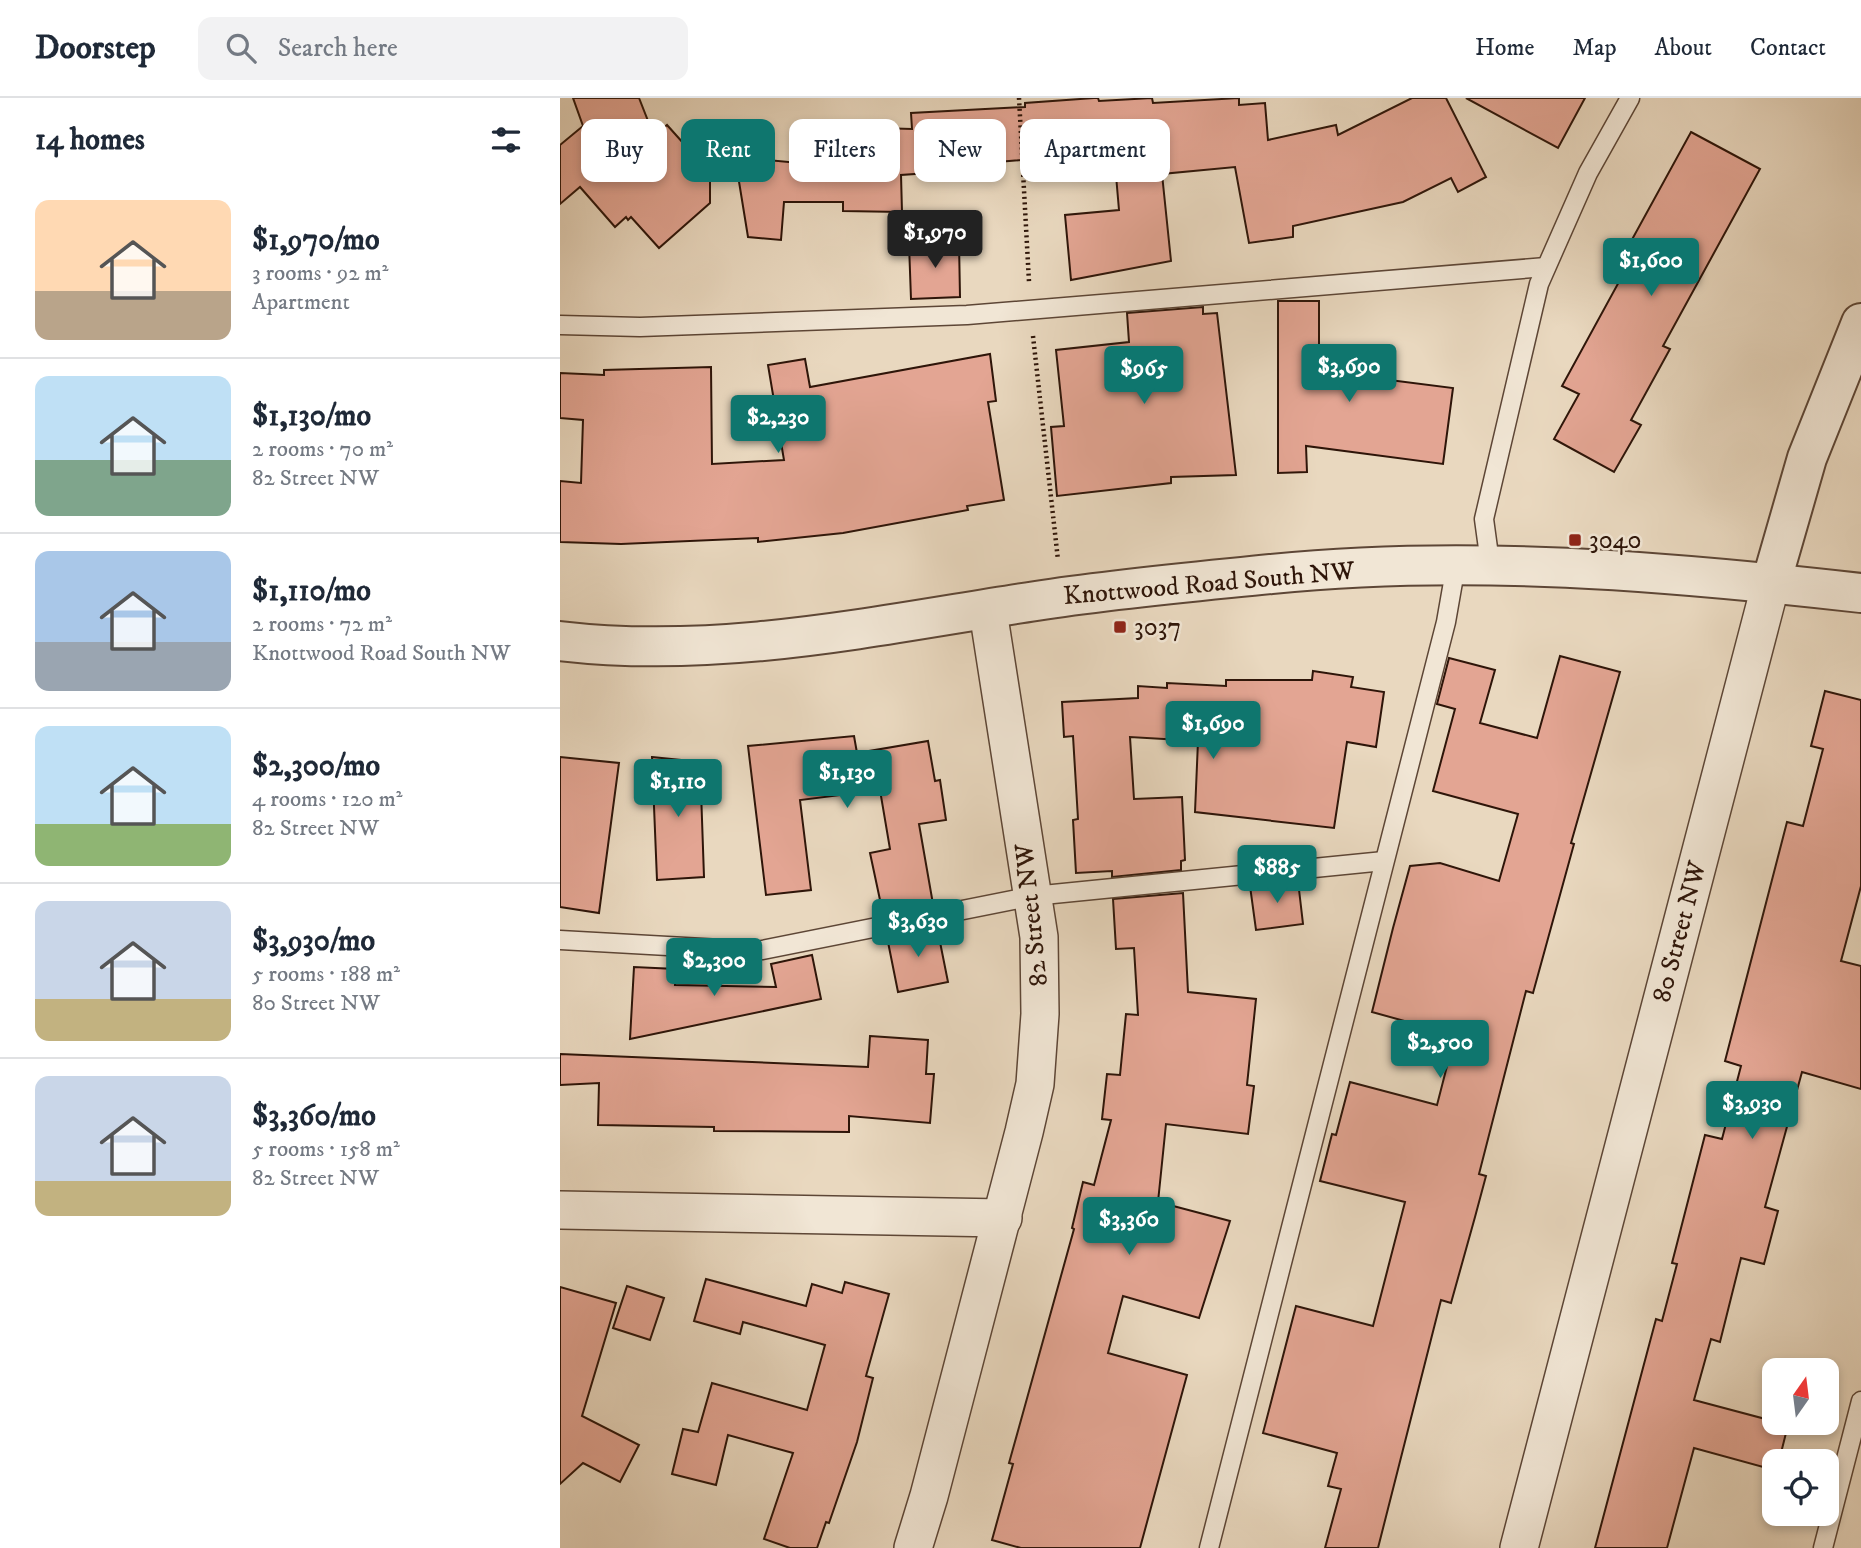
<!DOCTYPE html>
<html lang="en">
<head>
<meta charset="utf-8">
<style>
	body { margin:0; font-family:"IM FELL DW Pica",serif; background:#f2f2f3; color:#1f2937; height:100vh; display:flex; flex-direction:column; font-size:26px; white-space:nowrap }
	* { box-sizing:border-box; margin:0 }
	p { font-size:23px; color:#747a83 }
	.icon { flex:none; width:38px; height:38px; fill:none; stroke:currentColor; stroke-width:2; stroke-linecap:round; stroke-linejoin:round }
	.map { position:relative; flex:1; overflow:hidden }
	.panel { display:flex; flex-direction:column; background:#fff; width:560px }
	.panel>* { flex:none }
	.hud { position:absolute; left:21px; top:21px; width:665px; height:63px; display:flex; gap:14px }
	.needle { width:46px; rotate:14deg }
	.controls { position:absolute; left:1202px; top:1260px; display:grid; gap:14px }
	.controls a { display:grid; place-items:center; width:77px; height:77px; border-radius:14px; background:#fff; box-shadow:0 4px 10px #0003; font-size:35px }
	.price { position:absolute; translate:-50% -60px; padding:0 16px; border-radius:7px; background:#0f766e; color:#fff; font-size:23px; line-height:46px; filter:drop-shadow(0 2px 4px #0008) }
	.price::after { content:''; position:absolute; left:50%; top:42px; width:21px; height:16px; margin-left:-10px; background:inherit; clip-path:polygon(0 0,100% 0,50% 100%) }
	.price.selected { background:#222; color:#fff }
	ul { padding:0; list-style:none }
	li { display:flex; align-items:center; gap:21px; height:175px; padding:0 35px }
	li+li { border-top:2px solid #e0e1e3 }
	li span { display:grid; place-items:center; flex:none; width:196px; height:140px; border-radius:14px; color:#555 }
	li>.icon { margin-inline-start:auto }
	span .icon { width:84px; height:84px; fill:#fffc; stroke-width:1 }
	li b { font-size:30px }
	h2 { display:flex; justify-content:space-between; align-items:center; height:84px; padding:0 35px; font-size:30px }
	.chip { padding:0 24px; border-radius:14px; background:#fff; box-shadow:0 4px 10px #0003; font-size:24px; line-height:63px }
	.chip.selected { background:#0f766e; color:#fff }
	header { display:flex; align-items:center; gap:42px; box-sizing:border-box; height:98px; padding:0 35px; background:#fff; border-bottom:2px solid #e0e1e3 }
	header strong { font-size:33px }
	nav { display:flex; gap:38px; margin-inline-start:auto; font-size:24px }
	.search { width:490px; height:63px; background:#f2f2f3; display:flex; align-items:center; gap:18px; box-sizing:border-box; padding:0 24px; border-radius:14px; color:#747a83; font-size:26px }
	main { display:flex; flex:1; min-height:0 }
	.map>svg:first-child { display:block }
	.building { fill:#e3a593; stroke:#2e1509; stroke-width:2 }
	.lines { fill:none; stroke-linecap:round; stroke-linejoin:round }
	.service-casing { stroke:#5d4636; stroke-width:21 }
	.minor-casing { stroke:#5d4636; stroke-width:40 }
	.tertiary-casing { stroke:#5d4636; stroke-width:42 }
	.path { stroke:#2e1509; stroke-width:4.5; stroke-dasharray:2 3.5; stroke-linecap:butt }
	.service { stroke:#f1e6d5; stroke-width:18 }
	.minor { stroke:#f1e6d5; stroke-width:37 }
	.tertiary { stroke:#f1e6d5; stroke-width:38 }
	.poi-dot { fill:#8f2418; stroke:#f1e6d5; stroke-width:2.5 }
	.labels { text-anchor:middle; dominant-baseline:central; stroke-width:5; stroke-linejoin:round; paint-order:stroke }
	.poi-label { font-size:26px; fill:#2e1509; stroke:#f1e6d5; text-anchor:start }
	.street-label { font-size:26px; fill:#2e1509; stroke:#f1e6d5 }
</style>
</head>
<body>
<header>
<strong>Doorstep</strong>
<div class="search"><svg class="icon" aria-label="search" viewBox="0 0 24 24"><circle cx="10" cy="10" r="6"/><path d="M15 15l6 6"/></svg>Search here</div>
<nav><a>Home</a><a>Map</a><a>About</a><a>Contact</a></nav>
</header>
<main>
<section class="panel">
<h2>14 homes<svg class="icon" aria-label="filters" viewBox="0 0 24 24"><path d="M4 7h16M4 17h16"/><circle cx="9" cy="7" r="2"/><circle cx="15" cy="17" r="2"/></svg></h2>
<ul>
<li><span style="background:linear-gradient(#ffd9b3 65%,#b9a48a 0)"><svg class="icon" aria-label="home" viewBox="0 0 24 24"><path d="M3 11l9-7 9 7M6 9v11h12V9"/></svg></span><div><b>$1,970/mo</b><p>3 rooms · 92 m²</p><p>Apartment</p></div></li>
<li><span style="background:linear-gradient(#bfe0f5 60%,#7fa58c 0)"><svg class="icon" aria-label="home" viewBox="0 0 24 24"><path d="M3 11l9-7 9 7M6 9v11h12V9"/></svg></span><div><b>$1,130/mo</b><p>2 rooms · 70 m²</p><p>82 Street NW</p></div></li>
<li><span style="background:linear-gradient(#a9c7e8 65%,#9aa5b1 0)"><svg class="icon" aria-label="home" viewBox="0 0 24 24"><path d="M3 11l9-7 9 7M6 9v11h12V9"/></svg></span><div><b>$1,110/mo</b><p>2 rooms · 72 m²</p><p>Knottwood Road South NW</p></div></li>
<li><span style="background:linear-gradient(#bfe0f5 70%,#8fb573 0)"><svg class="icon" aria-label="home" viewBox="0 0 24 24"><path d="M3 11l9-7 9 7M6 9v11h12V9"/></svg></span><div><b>$2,300/mo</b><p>4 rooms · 120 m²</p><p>82 Street NW</p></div></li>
<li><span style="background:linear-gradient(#c9d6e8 70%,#c2b280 0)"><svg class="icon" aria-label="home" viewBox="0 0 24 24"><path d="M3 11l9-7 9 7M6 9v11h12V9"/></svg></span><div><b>$3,930/mo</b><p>5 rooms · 188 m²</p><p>80 Street NW</p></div></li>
<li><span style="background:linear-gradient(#c9d6e8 75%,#c2b280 0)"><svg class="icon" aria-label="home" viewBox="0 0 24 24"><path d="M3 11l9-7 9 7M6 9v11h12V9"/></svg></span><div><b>$3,360/mo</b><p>5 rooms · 158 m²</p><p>82 Street NW</p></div></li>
</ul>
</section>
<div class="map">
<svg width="1301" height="1450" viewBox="0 0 1301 1450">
	<rect width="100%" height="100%" fill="#e9d8bf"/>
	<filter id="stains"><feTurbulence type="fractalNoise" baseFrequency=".00286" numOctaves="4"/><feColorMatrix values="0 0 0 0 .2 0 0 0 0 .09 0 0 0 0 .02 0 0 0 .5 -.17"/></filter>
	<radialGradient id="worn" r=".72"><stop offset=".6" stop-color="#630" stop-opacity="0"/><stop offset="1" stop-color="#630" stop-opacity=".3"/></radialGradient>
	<!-- building -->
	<g class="building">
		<path d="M13,0H79L94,38L107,27L150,75V105L99,150L71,119L68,122L66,119L55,129L20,89L0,106V47L23,28Z"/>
		<path d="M534,0H538L539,3L592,0L593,5L679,0V7L705,5L708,42L776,27L778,37L852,0H886L926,79L898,94L891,80L843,104L733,128V139L689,145L675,69L602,76L611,163L511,182L505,117L559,112L554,54L426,65L427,71L341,77L342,114L283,113V104H224L221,142L188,139L175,59L260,67L261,52L284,53V29L352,31L351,15L465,9V5Z"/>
		<path d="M906,0H1025L998,50Z"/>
		<path d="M1131,34L1200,71L1103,248L1110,251L1071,322L1081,327L1054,374L994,341L1019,296L1002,288L1060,182L1052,178Z"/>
		<path d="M399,144L400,199L351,201L349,146Z"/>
		<path d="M718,203H759V273L893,290L883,366L746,348L747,374L718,375Z"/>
		<path d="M643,209V216L657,215L676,377L611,379V385L497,398L491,329L504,328L496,252L569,244L567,215Z"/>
		<path d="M430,256L436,303L428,304L444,402L407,408L408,412L283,435L198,444V440L61,446L0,444V383L21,385L23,322L0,320V275L44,277V272L151,269L152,366L224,362L208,267L245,261L250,289Z"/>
		<path d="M1000,558L1060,574L1011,745L1014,746L973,895L966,893L919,1076L926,1078L915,1119L891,1205L881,1202L818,1450H765L781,1391L768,1388L777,1355L703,1335L736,1208L813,1228L845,1104L760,1083L772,1036L776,1037L790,984L877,1007L895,937L812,914L833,830L850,768L880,765L939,783L958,716L873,693L895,611L877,606L889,560L935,572L920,625L977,640Z"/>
		<path d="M753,573L793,579L791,589L824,594L816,649L787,644L774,730L635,714L638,643L570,639L574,701L622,699L625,762L621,763V772L552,779V773L516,775L513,722L518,721L513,638L504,639L502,604L578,600V588L607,590V585L666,588V582H752Z"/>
		<path d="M1265,593L1301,602V788L1281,863L1301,868V991L1242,974L1205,1109L1218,1113L1204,1166L1181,1160L1160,1244L1151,1241L1134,1302L1228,1327L1219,1363H1214V1372L1134,1350L1107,1450H1035L1096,1221L1102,1223L1117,1166L1112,1165L1145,1037L1162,1041L1181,968L1165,963L1227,724L1243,728L1263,651L1251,648Z"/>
		<path d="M294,638L297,655L368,643L375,683L380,682L386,722L359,726L373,806L323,816L310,755L330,751L320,692L240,702L251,792L206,797L188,648Z"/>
		<path d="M0,659L59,665L39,815L0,809Z"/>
		<path d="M92,659L140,664L144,779L97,782Z"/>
		<path d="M738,783L743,826L696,832L690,788Z"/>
		<path d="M623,795L628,894L696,901L687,987L694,988L688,1036L606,1026L598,1104L670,1123L639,1220L563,1198L548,1255L627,1277L580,1450H461L432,1442L453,1366L449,1365L461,1322L514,1131L512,1130L523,1084L534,1087L551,1022L542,1021L547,976L560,977L566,916L578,917L574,850L556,851L553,801Z"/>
		<path d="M377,829L388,884L338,894L327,839Z"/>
		<path d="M252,857L261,901L70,941L74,869L116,871L115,887L216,889L211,866Z"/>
		<path d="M310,938L368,942L366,976H374L370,1025L289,1018V1034L154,1033V1029L38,1027L39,985L0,987V956L308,969Z"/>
		<path d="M146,1181L246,1208L252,1186L282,1195L285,1184L329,1196L306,1278L313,1280L297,1344L269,1425L266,1424L257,1450H230L204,1441L233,1355L168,1337L156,1387L112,1376L123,1331L138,1334L152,1285L247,1312L265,1247L183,1224L180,1236L134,1223Z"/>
		<path d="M67,1188L104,1200L90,1242L53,1230Z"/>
		<path d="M0,1189L56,1205L22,1318L79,1347L60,1384L23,1365L0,1386Z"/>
	</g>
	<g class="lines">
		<defs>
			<g id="service">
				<path d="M0,227L80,229L407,217L986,169"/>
				<path d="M930,465L924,421L979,186L1028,75L1070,0"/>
				<path d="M0,842L197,853L473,798L824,763"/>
				<path d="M649,1450L886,524L896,467"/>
				<path d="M1263,1450L1301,1303"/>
			</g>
			<g id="minor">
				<path d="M0,1112L443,1120"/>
				<path d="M353,1450L369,1398L464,1034L475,986L480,916L479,839L428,513"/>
				<path d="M959,1450L1211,485"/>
			</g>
			<g id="tertiary">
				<path d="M1211,485L1247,360L1301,225"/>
				<path d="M0,543C161,562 318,527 476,503C554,491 633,484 711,476C907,456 1106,473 1301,495"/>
			</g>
		</defs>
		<!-- service casing -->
		<use href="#service" class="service-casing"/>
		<!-- minor casing -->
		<use href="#minor" class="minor-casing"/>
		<!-- tertiary casing -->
		<use href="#tertiary" class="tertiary-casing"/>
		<!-- path -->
		<g class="path">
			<path d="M459,0L469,184"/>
			<path d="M473,238L498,462"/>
		</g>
		<!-- service -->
		<use href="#service" class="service"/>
		<!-- minor -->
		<use href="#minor" class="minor"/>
		<!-- tertiary -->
		<use href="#tertiary" class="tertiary"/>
	</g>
	<!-- markers -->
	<g class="poi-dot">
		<rect x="1008" y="435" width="14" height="14" rx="3.5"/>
		<rect x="553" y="522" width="14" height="14" rx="3.5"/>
	</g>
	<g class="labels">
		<!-- poi labels -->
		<g class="poi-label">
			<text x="1029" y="442">3040</text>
			<text x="574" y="529">3037</text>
		</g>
		<!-- street labels -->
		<g class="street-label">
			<text transform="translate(649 486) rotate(-5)">Knottwood Road South NW</text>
			<text transform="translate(472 817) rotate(-96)">82 Street NW</text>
			<text transform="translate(1120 834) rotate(-75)">80 Street NW</text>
		</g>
	</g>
	<rect width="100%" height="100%" filter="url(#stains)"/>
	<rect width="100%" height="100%" fill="url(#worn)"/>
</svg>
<div class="controls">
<a><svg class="needle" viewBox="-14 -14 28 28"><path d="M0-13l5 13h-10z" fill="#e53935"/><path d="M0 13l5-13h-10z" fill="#747a83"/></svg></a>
<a><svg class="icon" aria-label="locate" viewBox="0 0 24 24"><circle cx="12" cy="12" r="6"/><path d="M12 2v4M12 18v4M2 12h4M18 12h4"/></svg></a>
</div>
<b class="price selected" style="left:375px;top:172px">$1,970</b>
<b class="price" style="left:1091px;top:200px">$1,600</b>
<b class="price" style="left:789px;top:306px">$3,690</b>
<b class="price" style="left:584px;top:308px">$965</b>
<b class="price" style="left:218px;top:357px">$2,230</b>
<b class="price" style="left:653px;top:663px">$1,690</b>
<b class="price" style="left:287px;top:712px">$1,130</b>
<b class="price" style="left:118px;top:721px">$1,110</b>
<b class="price" style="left:717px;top:807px">$885</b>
<b class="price" style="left:358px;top:861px">$3,630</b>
<b class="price" style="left:154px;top:900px">$2,300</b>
<b class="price" style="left:880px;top:982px">$2,500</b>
<b class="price" style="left:1192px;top:1043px">$3,930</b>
<b class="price" style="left:569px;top:1159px">$3,360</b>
<div class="hud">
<a class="chip">Buy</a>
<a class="chip selected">Rent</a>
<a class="chip">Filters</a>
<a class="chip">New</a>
<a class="chip">Apartment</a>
</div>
</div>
</main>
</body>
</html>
